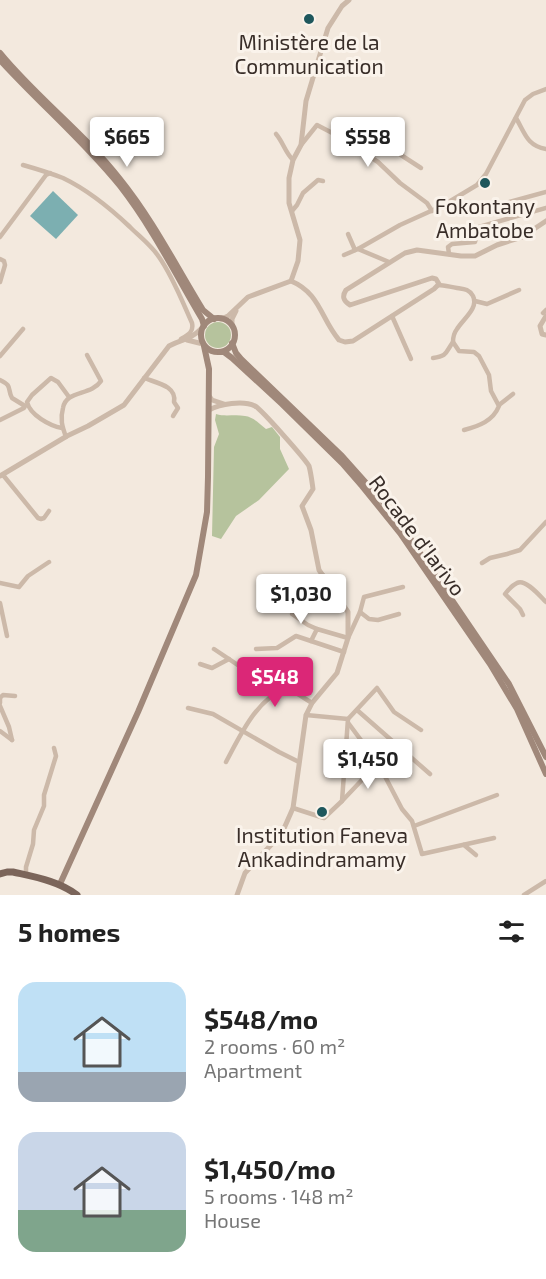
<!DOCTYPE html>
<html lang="en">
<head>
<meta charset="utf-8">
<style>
	body { margin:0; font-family:"Exo 2",sans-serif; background:#f2f2f2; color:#222; height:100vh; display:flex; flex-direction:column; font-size:22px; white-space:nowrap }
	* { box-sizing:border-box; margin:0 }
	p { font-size:20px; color:#767676 }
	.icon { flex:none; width:33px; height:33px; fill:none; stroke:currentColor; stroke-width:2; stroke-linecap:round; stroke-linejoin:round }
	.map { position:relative; height:895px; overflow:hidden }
	.details { display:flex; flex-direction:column; background:#fff; flex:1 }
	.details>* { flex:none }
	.price { position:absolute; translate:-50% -51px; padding:0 14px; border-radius:6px; background:#fff; color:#222; font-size:20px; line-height:39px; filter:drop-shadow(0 2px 3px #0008) }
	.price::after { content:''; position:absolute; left:50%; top:36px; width:18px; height:14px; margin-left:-9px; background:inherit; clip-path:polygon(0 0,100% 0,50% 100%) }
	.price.on { background:#db2777; color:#fff }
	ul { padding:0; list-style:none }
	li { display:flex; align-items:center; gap:18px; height:150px; padding:0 18px }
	li span { display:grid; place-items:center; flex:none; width:168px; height:120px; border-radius:18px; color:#555 }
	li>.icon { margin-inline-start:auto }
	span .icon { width:72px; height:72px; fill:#fffc; stroke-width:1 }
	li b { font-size:26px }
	h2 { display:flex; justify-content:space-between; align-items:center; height:72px; padding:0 18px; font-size:26px }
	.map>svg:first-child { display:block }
	.green { fill:#b6c39d }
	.water { fill:#7cafb1 }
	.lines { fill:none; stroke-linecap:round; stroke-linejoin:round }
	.minor { stroke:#ccb9a9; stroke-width:4.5 }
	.tertiary { stroke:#ccb9a9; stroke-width:5 }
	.secondary { stroke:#a0887a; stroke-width:6 }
	.primary { stroke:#7b655a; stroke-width:7 }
	.poi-dot { fill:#1e575c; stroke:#faf3eb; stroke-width:2 }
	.labels { text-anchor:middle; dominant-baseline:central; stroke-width:6; stroke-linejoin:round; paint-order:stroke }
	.poi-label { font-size:21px; fill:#392e29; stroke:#faf3eb }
	.street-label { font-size:21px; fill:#392e29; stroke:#faf3eb }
</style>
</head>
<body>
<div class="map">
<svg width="546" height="895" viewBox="0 0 546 895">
	<rect width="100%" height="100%" fill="#f3e9de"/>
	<!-- green -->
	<g class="green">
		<circle cx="218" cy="335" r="13"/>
		<path d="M216,414C225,417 235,414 245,416C253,417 259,423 266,429L272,427L280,437V449L289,469L259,500L236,516L221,539L212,536L214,447L219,434L215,420Z"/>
	</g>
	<!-- water -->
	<path class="water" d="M53,191L78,215L56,239L30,216Z"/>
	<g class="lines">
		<!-- minor -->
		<g class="minor">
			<path d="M516,118C525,133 527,146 546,149"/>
			<path d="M276,134C283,142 285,152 293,160"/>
			<path d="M301,145L317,125L340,137L378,162L400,183L427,203L432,211"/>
			<path d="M351,145C354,138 357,133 364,131L421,168"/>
			<path d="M23,165C37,169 50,173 63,178C88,190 110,208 130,227C140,237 151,245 159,257C173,277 182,301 192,323C194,332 188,335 181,339"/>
			<path d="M484,209L546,192"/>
			<path d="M292,211L297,205L303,193L318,180L323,181"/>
			<path d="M348,234L355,250"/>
			<path d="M0,237L46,175L50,173"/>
			<path d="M358,249L389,262"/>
			<path d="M449,254L448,247L452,244L475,242L479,227L546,208"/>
			<path d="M344,255L358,249L400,225L442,206L477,185L486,174L525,100L533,94L546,89"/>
			<path d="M0,259L4,261L5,265L0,282"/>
			<path d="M438,285C445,285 450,287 457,288C464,289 469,289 473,296C479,308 463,319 457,329C454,333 453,337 453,342L459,351L474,352L479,356L489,375L491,391L499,406C493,421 479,426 464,430"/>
			<path d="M475,301L487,304L519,290"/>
			<path d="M543,313L546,310"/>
			<path d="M392,316L411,359"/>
			<path d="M0,356L23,329"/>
			<path d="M433,358C448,356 445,353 453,342"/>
			<path d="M144,378C157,383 177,386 174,402L178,408L173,416"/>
			<path d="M0,380C13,386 7,389 12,398L25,406L24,408L0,420"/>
			<path d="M499,405L513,394"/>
			<path d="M62,428C50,426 30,415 27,402L32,395L51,378L58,382L69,397"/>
			<path d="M66,437C62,426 60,419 63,408C66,390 91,396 101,381L87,355"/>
			<path d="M3,475L38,518L41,519L44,518L49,511"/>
			<path d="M482,563L490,558L507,554L520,550L546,522"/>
			<path d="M0,583L19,587L28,576L49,562"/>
			<path d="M0,603L7,636"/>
			<path d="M360,612L364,597L403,587"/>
			<path d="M523,615L520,609L505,594C508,590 513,585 517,583C525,578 540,596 546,602"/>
			<path d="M317,629L308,625L292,614L298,605L309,597L323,575"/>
			<path d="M311,641L317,629L348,638L360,612L369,619L378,620L399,614"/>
			<path d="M214,649L266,684L276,679L287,687"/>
			<path d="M256,649L277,648L296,636L344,652"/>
			<path d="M200,664L212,668L229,659"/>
			<path d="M0,703V698L3,695L15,696"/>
			<path d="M0,706L9,727L12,740"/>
			<path d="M188,708L213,714L279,752L299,762"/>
			<path d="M357,710L430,774"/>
			<path d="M306,715L348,719"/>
			<path d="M349,724L378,763L402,809L412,821L422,854L494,838"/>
			<path d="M0,731L12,740"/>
			<path d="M226,762C241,734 256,700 287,687L312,703"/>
			<path d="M342,801L378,763"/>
			<path d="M293,808L324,818L342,801L348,719L377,688L394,712L421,730"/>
			<path d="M414,826L497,795"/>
			<path d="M464,845L476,855"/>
			<path d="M26,875V867L33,844L34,830L44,806V795L56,756L54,748"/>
			<path d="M524,895L546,881"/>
		</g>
		<!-- tertiary -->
		<g class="tertiary">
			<path d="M291,281L298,261L300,240L289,203V178L293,160L301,145L306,101L328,28L342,6L349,0"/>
			<path d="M546,316L540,326L542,334L546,335"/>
			<path d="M221,319L228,316L248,297L291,281C320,293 321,319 339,340L345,342L353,341L434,289L439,284L436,279L432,278L350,305C343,301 342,296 346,290L405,253L417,250L461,256H475L497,245L522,237L546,221"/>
			<path d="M232,326V319L236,311"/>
			<path d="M187,340L203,344"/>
			<path d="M209,396L212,400L224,404"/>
			<path d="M209,410C220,404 243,400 255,406C262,410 305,459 309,466C311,473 312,482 313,489L302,506L311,530L319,570L348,612V638L337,673L312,703L306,715L293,808L282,833L245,873L237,895"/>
			<path d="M0,476L67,436L88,426L124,405L169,346C184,338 189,341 202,328"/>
		</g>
		<!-- secondary -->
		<g class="secondary">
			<path d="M0,53C37,98 84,133 120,179C153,220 176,266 203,310L214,319"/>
			<path d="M0,60C39,103 84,141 120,186C152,227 176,275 202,319L204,326"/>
			<circle cx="218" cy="335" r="17"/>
			<path d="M232,343L236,353L241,359L342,456L384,503L403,528L509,684L546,757"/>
			<path d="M220,352H224L232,358L282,404L342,463L362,486L400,533L490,664L517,709L546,774"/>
			<path d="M60,884L138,712L196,575L207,512L208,477L209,369L204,346"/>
		</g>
		<!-- primary -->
		<path class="primary" d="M0,874L7,872H13C35,877 59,881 77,895"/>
	</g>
	<!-- markers -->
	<g class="poi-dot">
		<circle cx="309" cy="19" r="6"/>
		<circle cx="485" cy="183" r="6"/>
		<circle cx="322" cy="812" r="6"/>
	</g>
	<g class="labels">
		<!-- poi labels -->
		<g class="poi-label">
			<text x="309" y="41">Ministère de la<tspan x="309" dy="24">Communication</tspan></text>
			<text x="485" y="205">Fokontany<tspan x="485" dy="24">Ambatobe</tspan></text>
			<text x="322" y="834">Institution Faneva<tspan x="322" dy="24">Ankadindramamy</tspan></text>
		</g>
		<!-- street labels -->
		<g class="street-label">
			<text transform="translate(418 535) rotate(53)">Rocade d'Iarivo</text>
		</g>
	</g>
</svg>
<b class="price" style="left:127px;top:168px">$665</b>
<b class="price" style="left:368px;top:168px">$558</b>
<b class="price" style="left:301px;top:625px">$1,030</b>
<b class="price on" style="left:275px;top:708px">$548</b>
<b class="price" style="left:368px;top:790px">$1,450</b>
</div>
<section class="details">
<h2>5 homes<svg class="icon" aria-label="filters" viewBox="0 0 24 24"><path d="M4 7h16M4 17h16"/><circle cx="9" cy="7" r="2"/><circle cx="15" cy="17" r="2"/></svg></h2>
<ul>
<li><span style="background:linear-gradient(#bfe0f5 75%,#9aa5b1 0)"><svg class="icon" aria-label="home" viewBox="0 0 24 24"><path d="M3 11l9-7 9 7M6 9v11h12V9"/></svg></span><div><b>$548/mo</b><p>2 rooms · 60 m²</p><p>Apartment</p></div></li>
<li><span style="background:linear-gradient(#c9d6e8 65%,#7fa58c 0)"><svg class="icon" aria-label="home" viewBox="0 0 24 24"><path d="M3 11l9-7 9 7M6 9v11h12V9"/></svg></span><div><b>$1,450/mo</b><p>5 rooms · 148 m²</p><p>House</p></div></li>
</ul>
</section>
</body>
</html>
